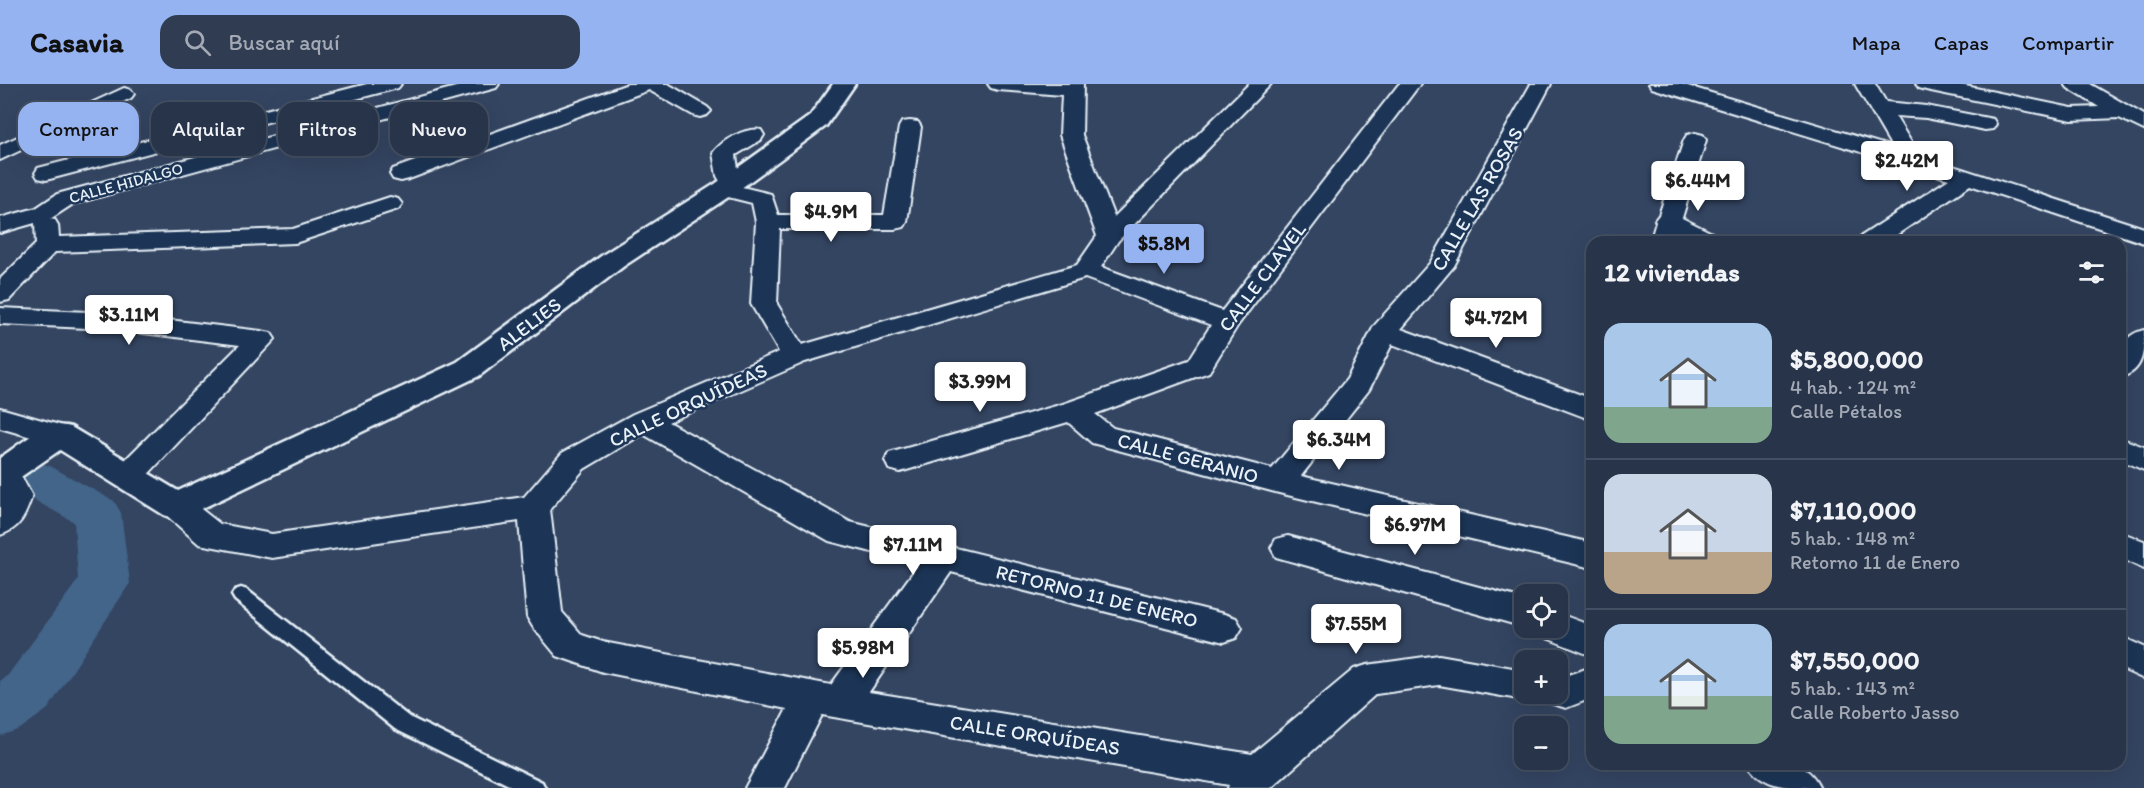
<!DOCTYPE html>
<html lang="es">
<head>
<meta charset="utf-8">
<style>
	body { margin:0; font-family:Itim,sans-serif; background:#2f3c51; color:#f1f3f6; height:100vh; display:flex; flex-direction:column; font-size:22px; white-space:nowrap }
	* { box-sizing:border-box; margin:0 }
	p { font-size:20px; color:#a4aab5 }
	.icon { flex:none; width:33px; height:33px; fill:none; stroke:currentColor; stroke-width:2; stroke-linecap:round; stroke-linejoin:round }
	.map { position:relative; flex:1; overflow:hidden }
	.side { position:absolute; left:1586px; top:152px; width:540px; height:534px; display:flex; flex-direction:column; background:#27344a; border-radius:18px; box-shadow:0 6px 24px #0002,0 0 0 2px #434f62 }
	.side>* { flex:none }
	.guide { position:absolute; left:18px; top:18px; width:570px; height:54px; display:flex; gap:12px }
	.buttons { position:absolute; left:1514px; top:500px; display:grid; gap:12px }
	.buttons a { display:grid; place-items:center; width:54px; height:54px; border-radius:12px; background:#27344a; box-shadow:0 6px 24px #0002,0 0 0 2px #434f62; font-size:30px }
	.price { position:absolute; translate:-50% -51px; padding:0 14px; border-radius:6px; background:#fff; color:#222; font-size:20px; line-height:39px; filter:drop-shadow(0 2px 3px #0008) }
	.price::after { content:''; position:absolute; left:50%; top:36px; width:18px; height:14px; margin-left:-9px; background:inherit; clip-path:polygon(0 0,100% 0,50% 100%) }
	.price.selected { background:#95b2f1; color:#111 }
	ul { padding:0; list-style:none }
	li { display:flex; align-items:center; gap:18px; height:150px; padding:0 18px }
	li+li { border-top:2px solid #434f62 }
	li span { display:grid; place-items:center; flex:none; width:168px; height:120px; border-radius:18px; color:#555 }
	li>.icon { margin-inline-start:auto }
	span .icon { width:72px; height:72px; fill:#fffc; stroke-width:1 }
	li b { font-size:26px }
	h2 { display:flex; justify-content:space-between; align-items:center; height:72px; padding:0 18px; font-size:26px }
	.chip { padding:0 21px; border-radius:18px; background:#27344a; box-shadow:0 6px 24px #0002,0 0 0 2px #434f62; font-size:21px; line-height:54px }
	.chip.selected { background:#95b2f1; color:#111 }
	header { display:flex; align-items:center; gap:36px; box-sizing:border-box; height:84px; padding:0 30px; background:#95b2f1; color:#111 }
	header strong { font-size:28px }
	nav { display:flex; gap:33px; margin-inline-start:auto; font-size:21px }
	.search { width:420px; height:54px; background:#2f3c51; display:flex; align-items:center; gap:15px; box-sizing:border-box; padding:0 21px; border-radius:18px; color:#a4aab5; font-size:22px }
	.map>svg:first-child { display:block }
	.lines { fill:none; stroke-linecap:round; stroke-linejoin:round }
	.river { fill:#426589; fill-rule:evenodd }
	.lane-casing { stroke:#e8f1f8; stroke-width:5 }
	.street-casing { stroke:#e8f1f8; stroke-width:4 }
	.secondary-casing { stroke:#e8f1f8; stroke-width:5 }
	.lane { fill:#1d3557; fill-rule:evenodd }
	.street { fill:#1d3557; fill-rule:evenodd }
	.secondary { fill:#1d3557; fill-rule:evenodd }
	.labels { text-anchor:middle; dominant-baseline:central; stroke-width:5; stroke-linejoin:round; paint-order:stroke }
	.far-street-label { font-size:16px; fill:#e8f1f8; stroke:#1d3557 }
	.street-label { font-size:20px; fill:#e8f1f8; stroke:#1d3557 }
</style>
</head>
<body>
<header>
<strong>Casavia</strong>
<div class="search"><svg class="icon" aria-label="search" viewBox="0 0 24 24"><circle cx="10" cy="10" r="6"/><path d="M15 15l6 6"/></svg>Buscar aquí</div>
<nav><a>Mapa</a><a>Capas</a><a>Compartir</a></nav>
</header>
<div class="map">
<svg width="2144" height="704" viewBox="0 0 2144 704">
	<rect width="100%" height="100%" fill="#344562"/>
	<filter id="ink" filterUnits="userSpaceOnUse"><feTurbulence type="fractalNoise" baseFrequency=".0167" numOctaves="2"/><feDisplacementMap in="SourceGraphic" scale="12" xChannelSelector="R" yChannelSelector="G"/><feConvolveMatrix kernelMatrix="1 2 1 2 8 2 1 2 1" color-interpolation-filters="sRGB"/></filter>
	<g filter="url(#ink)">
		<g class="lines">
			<!-- river -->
			<path class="river" d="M33,377L50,382L114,417L121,429L130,499L48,625L20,645L0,652V597L8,591L78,496L74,438L16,406L10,394L16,382Z"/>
			<defs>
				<path id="lane" d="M241,504L247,506L409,633L542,698L545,704H515L395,645L235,516L232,511L235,506Z"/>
				<g id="street">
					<path d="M367,0H401L398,4L46,96L38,94L35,89L38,84Z"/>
					<path d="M467,0H499L496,4L73,120L50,135L55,136L58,141L59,153L293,145L390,113L398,115L402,120L398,125L295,159L55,168L9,216L0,218V195L36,160L35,139L0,149V134L36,124L57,110Z"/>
					<path d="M628,0H668L707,23L711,27L707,31L700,33L693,31L649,6L409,95L401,97L393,95L390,90L393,85Z"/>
					<path d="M988,0H1083L1082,51L1114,133L1249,0H1271L1118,157L1101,183L1222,227L1399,0H1420L1238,241L1209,288L1095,330L1113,344L1272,385L1347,295L1374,242L1430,179L1531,0H1551L1454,182L1401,245L1592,315V336L1392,260L1369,306L1301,392L1592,459V484L1279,409L1103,362L1092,359L1068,338L900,388L889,385L885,377L889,369L1063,320L1189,276L1211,241L1085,194L805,278L668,338L850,438L1224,530L1236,534L1242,544L1236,554L1224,558L951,488L869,608L1252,670L1354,585L1367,581L1439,571L1524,586V609H1538L1537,612L1524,616L1439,601L1376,610L1271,704H1228L1229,701L822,631L785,704H745L787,625L603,588L557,572L533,543L527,533L519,437L272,474L199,460L165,430L160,422L165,414L176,410L187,414L220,440L272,450L524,413L562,369L633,330L779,268L751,220L756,138L752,119L716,110L712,105L716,100L721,99L717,92L713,69C722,56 746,43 761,46L764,51L761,56L736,71L739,92L744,99L742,103L771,110L778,131H884L899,43L902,38L910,37L918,38L921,43L907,138L904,143L895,145H780L777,220L802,261L1077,181L1097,152L1060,51L1062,11L998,6L991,4ZM643,350L829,457L919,480L831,601L603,558L582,551L562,528L550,425L584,385Z"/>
					<path d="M1649,0H1681L1892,63L1855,0H1875L1886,18L1926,22L1993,35L1996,40L1993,45L1985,46L1926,34L1895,32L1919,71L2144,144V159L1970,101L1886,158H1857L1860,153L1949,95L1652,4Z"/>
					<path d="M1916,0H1956L2072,24L2099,23L2068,4L2065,0H2090L2144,31V46L2119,34L2072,36L1926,6L1919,4Z"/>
					<path d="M124,4L131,6L134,10L131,14L0,76V61Z"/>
					<path d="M1695,49L1703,51L1706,56L1682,134L1720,153L1723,158H1691L1677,150L1674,158H1650L1656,138L1655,136L1659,131L1684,56L1687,51Z"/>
					<path d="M0,224L110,229L261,247L271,249L275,255L139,400L128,403L117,400L112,392L117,384L240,261L110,245L0,240Z"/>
					<path d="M2144,246C2144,267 2144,288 2120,293C2120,271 2119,252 2144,246Z"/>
					<path d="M0,324L70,344L74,351L70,358L59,361L0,344Z"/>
					<path d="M2120,354L2144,363V386L2120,376Z"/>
					<path d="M9,387L20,390L32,412C25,432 21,444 0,451V388Z"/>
					<path d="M2120,448L2144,457V485L2120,474Z"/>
					<path d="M1288,452L1524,515V543L1276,473L1271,464L1276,455Z"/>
					<path d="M1557,529L1592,542V572L1544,553L1538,543H1557Z"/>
					<path d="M2120,552L2144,563V595L2120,584Z"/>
					<path d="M1592,583V614L1566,624L1544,617L1540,609H1557V590L1565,592Z"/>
					<path d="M1748,680C1778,677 1806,673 1820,704C1789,704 1763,704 1748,680Z"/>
				</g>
				<path id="secondary" d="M833,0H855L826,42L733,110L624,182L479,292L188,431L176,435L164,431L60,366L12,399L0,402V374C21,360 45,336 71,343L178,407L457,278L604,170L715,100L810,32Z"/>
			</defs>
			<!-- lane casing -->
			<use href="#lane" class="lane-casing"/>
			<!-- street casing -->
			<use href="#street" class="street-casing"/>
			<!-- secondary casing -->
			<use href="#secondary" class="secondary-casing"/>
			<!-- lane -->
			<use href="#lane" class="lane"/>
			<!-- street -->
			<use href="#street" class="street"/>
			<!-- secondary -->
			<use href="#secondary" class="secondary"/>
		</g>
	</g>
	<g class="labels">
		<!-- far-street labels -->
		<g class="far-street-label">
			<text transform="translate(126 99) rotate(-15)">CALLE HIDALGO</text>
		</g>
		<!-- street labels -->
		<g class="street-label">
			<text transform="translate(1477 115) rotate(-60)">CALLE LAS ROSAS</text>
			<text transform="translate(1262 193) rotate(-53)">CALLE CLAVEL</text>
			<text transform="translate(529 240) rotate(-37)">ALELIES</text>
			<text transform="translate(688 321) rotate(-25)">CALLE ORQUÍDEAS</text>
			<text transform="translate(1188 374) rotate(15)">CALLE GERANIO</text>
			<text transform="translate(1097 512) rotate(14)">RETORNO 11 DE ENERO</text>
			<text transform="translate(1035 651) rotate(9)">CALLE ORQUÍDEAS</text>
		</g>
	</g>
</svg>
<div class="buttons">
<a><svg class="icon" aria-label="locate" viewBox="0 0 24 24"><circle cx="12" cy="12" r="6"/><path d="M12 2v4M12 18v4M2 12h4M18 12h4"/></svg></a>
<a>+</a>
<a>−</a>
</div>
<b class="price" style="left:1907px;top:108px">$2.42M</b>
<b class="price" style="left:1698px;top:128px">$6.44M</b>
<b class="price" style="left:831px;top:159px">$4.9M</b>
<b class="price selected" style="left:1164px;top:191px">$5.8M</b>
<b class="price" style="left:129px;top:262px">$3.11M</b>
<b class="price" style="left:1496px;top:265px">$4.72M</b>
<b class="price" style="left:980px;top:329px">$3.99M</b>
<b class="price" style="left:1339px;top:387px">$6.34M</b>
<b class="price" style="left:1415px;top:472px">$6.97M</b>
<b class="price" style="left:913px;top:492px">$7.11M</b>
<b class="price" style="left:1356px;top:571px">$7.55M</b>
<b class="price" style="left:863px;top:595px">$5.98M</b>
<div class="guide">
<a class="chip selected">Comprar</a>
<a class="chip">Alquilar</a>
<a class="chip">Filtros</a>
<a class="chip">Nuevo</a>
</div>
<section class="side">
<h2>12 viviendas<svg class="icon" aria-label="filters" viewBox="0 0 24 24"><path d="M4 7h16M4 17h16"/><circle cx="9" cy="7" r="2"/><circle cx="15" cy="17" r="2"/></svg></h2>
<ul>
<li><span style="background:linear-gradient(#a9c7e8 70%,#7fa58c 0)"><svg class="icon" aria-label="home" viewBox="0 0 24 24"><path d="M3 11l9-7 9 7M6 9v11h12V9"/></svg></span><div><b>$5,800,000</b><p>4 hab. · 124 m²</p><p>Calle Pétalos</p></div></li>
<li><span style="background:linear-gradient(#c9d6e8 65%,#b9a48a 0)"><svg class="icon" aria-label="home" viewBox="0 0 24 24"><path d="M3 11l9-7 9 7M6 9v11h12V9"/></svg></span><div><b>$7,110,000</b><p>5 hab. · 148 m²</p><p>Retorno 11 de Enero</p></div></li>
<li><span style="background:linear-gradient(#a9c7e8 60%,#7fa58c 0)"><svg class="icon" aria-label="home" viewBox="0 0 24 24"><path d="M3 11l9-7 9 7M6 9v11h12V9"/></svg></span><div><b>$7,550,000</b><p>5 hab. · 143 m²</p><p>Calle Roberto Jasso</p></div></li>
</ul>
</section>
</div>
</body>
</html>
